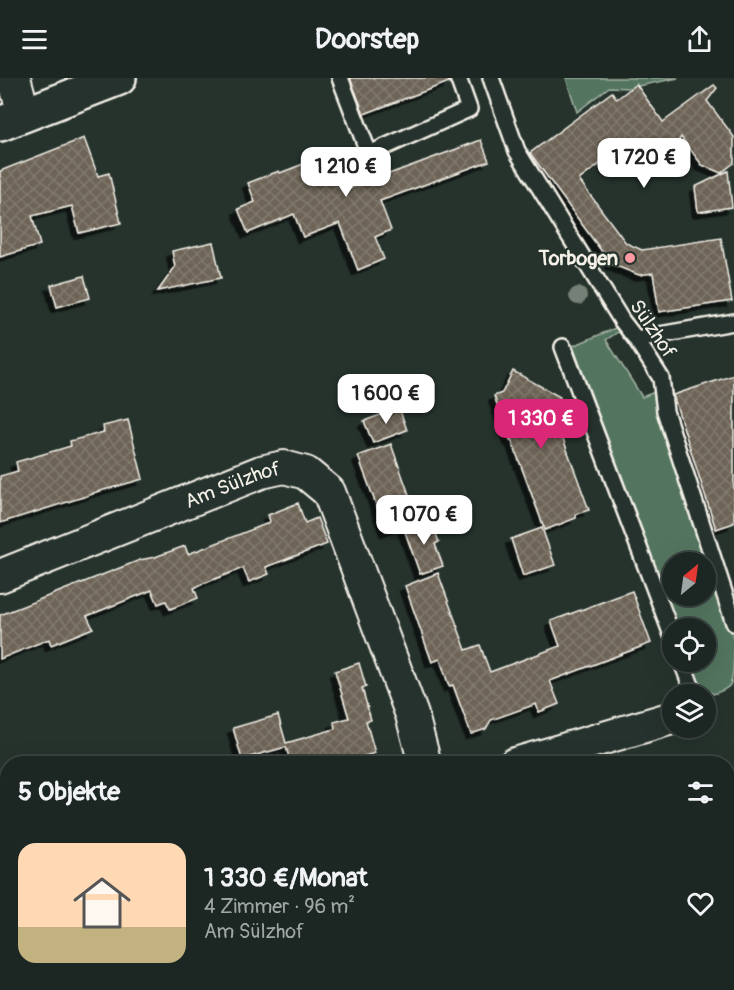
<!DOCTYPE html>
<html lang="de">
<head>
<meta charset="utf-8">
<style>
	body { margin:0; font-family:Pangolin,sans-serif; background:#252e2a; color:#f1f3f6; height:100vh; display:flex; flex-direction:column; font-size:22px; white-space:nowrap }
	* { box-sizing:border-box; margin:0 }
	p { font-size:20px; color:#a0a5a5 }
	.icon { flex:none; width:33px; height:33px; fill:none; stroke:currentColor; stroke-width:2; stroke-linecap:round; stroke-linejoin:round }
	.map { position:relative; flex:1; overflow:hidden }
	.details { position:absolute; left:0px; top:678px; width:735px; height:234px; display:flex; flex-direction:column; background:#1c2622; border-radius:24px 24px 0 0; box-shadow:0 6px 24px #0002,0 0 0 2px #3a4340 }
	.details>* { flex:none }
	.needle { width:39px; rotate:29deg }
	.tools { position:absolute; left:662px; top:474px; display:grid; gap:12px }
	.tools a { display:grid; place-items:center; width:54px; height:54px; border-radius:50%; background:#1c2622; box-shadow:0 6px 24px #0002,0 0 0 2px #3a4340; font-size:30px }
	.price { position:absolute; translate:-50% -51px; padding:0 14px; border-radius:12px; background:#fff; color:#222; font-size:20px; line-height:39px; filter:drop-shadow(0 2px 3px #0008) }
	.price::after { content:''; position:absolute; left:50%; top:36px; width:18px; height:14px; margin-left:-9px; background:inherit; clip-path:polygon(0 0,100% 0,50% 100%) }
	.price.active { background:#db2777; color:#fff }
	ul { padding:0; list-style:none }
	li { display:flex; align-items:center; gap:18px; height:150px; padding:0 18px }
	li span { display:grid; place-items:center; flex:none; width:168px; height:120px; border-radius:18px; color:#555 }
	li>.icon { margin-inline-start:auto }
	span .icon { width:72px; height:72px; fill:#fffc; stroke-width:1 }
	li b { font-size:26px }
	h2 { display:flex; justify-content:space-between; align-items:center; height:72px; padding:0 18px; font-size:26px }
	header { display:flex; justify-content:space-between; align-items:center; height:78px; padding:0 18px; background:#1c2622; font-size:27px; font-weight:700 }
	.map>svg:first-child { display:block }
	.grass { fill:#52745e; stroke:#a3b2a3; stroke-width:1.5; fill-rule:evenodd }
	.building { fill:url(#building-cross-hatch); stroke:#f4f1e8; stroke-width:1.5; filter:url(#shadow) }
	.lines { fill:none; stroke-linecap:round; stroke-linejoin:round }
	.service-casing { stroke:#f4f1e8; stroke-width:20 }
	.minor-casing { stroke:#f4f1e8; stroke-width:36 }
	.tertiary-casing { stroke:#f4f1e8; stroke-width:38 }
	.service { stroke:#26332d; stroke-width:15 }
	.minor { stroke:#26332d; stroke-width:32 }
	.tertiary { stroke:#26332d; stroke-width:33 }
	.tree { fill:#748076 }
	.poi-dot { fill:#ff9aa2; stroke:#26332d; stroke-width:2 }
	.labels { text-anchor:middle; dominant-baseline:central; stroke-width:4.5; stroke-linejoin:round; paint-order:stroke }
	.poi-label { font-size:20px; font-weight:bold; fill:#f4f1e8; stroke:#26332d; text-anchor:end }
	.street-label { font-size:20px; fill:#f4f1e8; stroke:#26332d }
</style>
</head>
<body>
<header><svg class="icon" aria-label="menu" viewBox="0 0 24 24"><path d="M4 6h16M4 12h16M4 18h16"/></svg>Doorstep<svg class="icon" aria-label="share" viewBox="0 0 24 24"><path d="M12 15V3M7 8l5-5 5 5M5 13v7h14v-7"/></svg></header>
<div class="map">
<svg width="734" height="912" viewBox="0 0 734 912">
	<defs>
		<pattern id="building-cross-hatch" width="8" height="8" patternUnits="userSpaceOnUse" patternTransform="scale(1.5)"><rect width="8" height="8" fill="#6d6356"/><path d="M0 0l8 8M0 8l8-8" fill="none" stroke="#827a6e"/></pattern>
		<filter id="shadow"><feDropShadow dx="-5.5" dy="5.5" stdDeviation="0" flood-color="#0009"/></filter>
	</defs>
	<rect width="100%" height="100%" fill="#26332d"/>
	<filter id="ink" filterUnits="userSpaceOnUse"><feTurbulence type="fractalNoise" baseFrequency=".0167" numOctaves="2"/><feDisplacementMap in="SourceGraphic" scale="12" xChannelSelector="R" yChannelSelector="G"/><feConvolveMatrix kernelMatrix="1 2 1 2 8 2 1 2 1" color-interpolation-filters="sRGB"/></filter>
	<g filter="url(#ink)">
		<!-- grass -->
		<g class="grass">
			<path d="M566,0H678L628,10L609,9L577,34Z"/>
			<path d="M620,248L621,252L606,262L642,319L657,313L660,343L734,563C734,573 734,599 730,607C726,612 719,614 713,616L701,609L692,584H705V550H679L573,268ZM672,484H705V518H672Z"/>
		</g>
		<!-- building -->
		<g class="building">
			<path d="M350,0H448L449,4L364,36Z"/>
			<path d="M636,6L663,44L714,7L717,10L707,23L734,59V85L721,95L702,87L681,59L671,74L638,61L628,65L579,102L626,165L642,172L721,160L732,223L659,234L653,195L639,197L611,186L530,75L612,14L617,21Z"/>
			<path d="M84,60L98,98L109,95L121,145L79,155L72,128L32,138L40,167L0,179V93Z"/>
			<path d="M481,62L489,83L380,123L391,152L375,159L384,181L358,192L340,145L303,159L294,136L248,155L238,131L255,124L248,105L279,93L280,95L329,76L343,113Z"/>
			<path d="M728,93L732,129L698,134L695,109Z"/>
			<path d="M213,164L221,200L158,213L175,189L172,173Z"/>
			<path d="M84,198L90,220L57,229L51,207Z"/>
			<path d="M513,293L560,319L553,333L589,432L576,436V440L545,452L511,361L510,362L494,318L502,315Z"/>
			<path d="M734,297V445L716,451L673,317Z"/>
			<path d="M399,330L407,352L373,365L364,343Z"/>
			<path d="M128,342L143,401L93,415V416L0,445V398L18,393L16,384L71,368L70,363L104,354L103,348Z"/>
			<path d="M391,366L418,442L386,453L358,378Z"/>
			<path d="M298,425L305,445L317,440L327,466L266,489L269,496L249,504L243,490L202,506L194,510L198,520L170,531L166,523L158,526L152,512L87,538L93,550L51,567L49,561L0,581V537L140,482L155,479L185,468L188,476L269,445L270,443L268,437Z"/>
			<path d="M431,442L439,464L435,466L443,488L420,496L404,451Z"/>
			<path d="M542,450L555,487L523,498L511,461Z"/>
			<path d="M438,495L466,572L480,567L490,594L560,568L551,543L632,513L651,565L550,603L559,626L539,634L536,626L491,642L486,651L471,656L453,607L449,608L440,581L432,584L405,508Z"/>
			<path d="M359,585L366,609L362,610L371,642L366,643L375,675L338,686H291L286,669L242,681L233,650L278,637L286,665L335,651L334,644L349,640L335,593Z"/>
		</g>
		<g class="lines">
			<defs>
				<g id="service">
					<path d="M340,0L369,76L469,31L458,0"/>
					<path d="M491,0L517,73L622,243L636,261L661,300L665,333L734,545"/>
					<path d="M636,261L734,244"/>
					<path d="M563,269L672,557"/>
					<path d="M682,584L694,616"/>
				</g>
				<g id="minor">
					<path d="M14,0L24,37"/>
					<path id="s1" d="M0,498L261,394L284,389L306,395L329,414L412,637L425,686"/>
					<path d="M515,686L672,640"/>
					<path d="M0,837L8,835"/>
				</g>
				<path id="tertiary" d="M0,46L119,0"/>
			</defs>
			<!-- service casing -->
			<use href="#service" class="service-casing"/>
			<!-- minor casing -->
			<use href="#minor" class="minor-casing"/>
			<!-- tertiary casing -->
			<use href="#tertiary" class="tertiary-casing"/>
			<!-- service -->
			<use href="#service" class="service"/>
			<!-- minor -->
			<use href="#minor" class="minor"/>
			<!-- tertiary -->
			<use href="#tertiary" class="tertiary"/>
		</g>
		<!-- trees -->
		<circle class="tree" cx="578" cy="218" r="9"/>
	</g>
	<!-- markers -->
	<circle class="poi-dot" cx="630" cy="180" r="6"/>
	<g class="labels">
		<!-- poi labels -->
		<g class="poi-label">
			<text x="618" y="180">Torbogen</text>
		</g>
		<!-- street labels -->
		<g class="street-label">
			<text transform="translate(653 251) rotate(56)">Sülzhof</text>
			<text stroke="none"><textPath href="#s1" startOffset="250">Am Sülzhof</textPath></text>
		</g>
	</g>
</svg>
<div class="tools">
<a><svg class="needle" viewBox="-14 -14 28 28"><path d="M0-13l5 13h-10z" fill="#e53935"/><path d="M0 13l5-13h-10z" fill="#a0a5a5"/></svg></a>
<a><svg class="icon" aria-label="locate" viewBox="0 0 24 24"><circle cx="12" cy="12" r="6"/><path d="M12 2v4M12 18v4M2 12h4M18 12h4"/></svg></a>
<a><svg class="icon" aria-label="layers" viewBox="0 0 24 24"><path d="M12 4l9 5-9 5-9-5zM3 14l9 5 9-5"/></svg></a>
</div>
<b class="price" style="left:644px;top:111px">1 720 €</b>
<b class="price" style="left:346px;top:120px">1 210 €</b>
<b class="price" style="left:386px;top:347px">1 600 €</b>
<b class="price active" style="left:541px;top:372px">1 330 €</b>
<b class="price" style="left:424px;top:468px">1 070 €</b>
<section class="details">
<h2>5 Objekte<svg class="icon" aria-label="filters" viewBox="0 0 24 24"><path d="M4 7h16M4 17h16"/><circle cx="9" cy="7" r="2"/><circle cx="15" cy="17" r="2"/></svg></h2>
<ul>
<li><span style="background:linear-gradient(#ffd9b3 70%,#c2b280 0)"><svg class="icon" aria-label="home" viewBox="0 0 24 24"><path d="M3 11l9-7 9 7M6 9v11h12V9"/></svg></span><div><b>1 330 €/Monat</b><p>4 Zimmer · 96 m²</p><p>Am Sülzhof</p></div><svg class="icon" aria-label="heart" viewBox="0 0 24 24"><path d="M12 20l-8-8c-3-5 5-10 8-4 3-6 11-1 8 4z"/></svg></li>
</ul>
</section>
</div>
</body>
</html>
